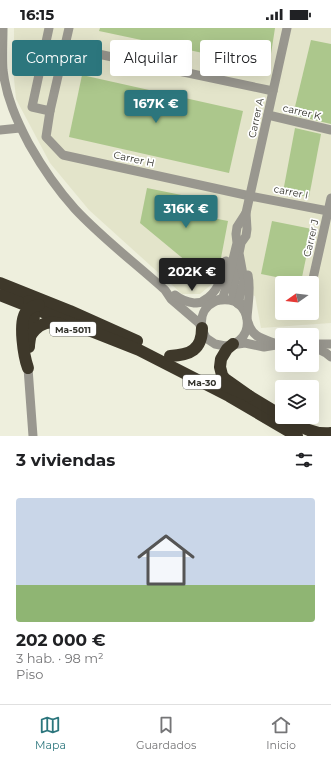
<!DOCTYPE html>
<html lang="es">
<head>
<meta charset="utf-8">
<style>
	body { margin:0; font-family:Montserrat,sans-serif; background:#f6f6f6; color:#202124; height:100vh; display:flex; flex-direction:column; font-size:15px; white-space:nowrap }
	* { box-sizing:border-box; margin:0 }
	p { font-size:13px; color:#757577 }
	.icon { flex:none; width:22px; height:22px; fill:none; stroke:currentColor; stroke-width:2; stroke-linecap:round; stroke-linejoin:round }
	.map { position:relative; height:408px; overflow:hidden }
	.details { display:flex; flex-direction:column; background:#fff; flex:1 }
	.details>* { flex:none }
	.guide { position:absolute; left:12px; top:12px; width:307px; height:36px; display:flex; gap:8px }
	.needle { width:26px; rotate:256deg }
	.fabs { position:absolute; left:275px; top:248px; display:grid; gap:8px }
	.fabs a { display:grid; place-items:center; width:44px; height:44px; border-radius:4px; background:#fff; box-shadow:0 4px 16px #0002; font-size:20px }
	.price { position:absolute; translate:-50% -34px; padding:0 9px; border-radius:4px; background:#2c767d; color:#fff; font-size:13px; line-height:26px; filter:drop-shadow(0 1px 2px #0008) }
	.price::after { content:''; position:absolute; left:50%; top:24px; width:12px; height:9px; margin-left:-6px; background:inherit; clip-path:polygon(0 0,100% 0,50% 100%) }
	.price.current { background:#222; color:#fff }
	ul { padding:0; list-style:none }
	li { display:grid; align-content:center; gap:8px; height:212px; padding:0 16px }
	li span { display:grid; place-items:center; height:124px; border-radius:4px; color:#555 }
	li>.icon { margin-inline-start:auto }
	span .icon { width:72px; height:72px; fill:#fffc; stroke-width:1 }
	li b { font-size:17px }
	h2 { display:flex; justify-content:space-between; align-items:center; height:48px; padding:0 16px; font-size:17px }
	.pill { padding:0 14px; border-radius:4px; background:#fff; box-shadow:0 4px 16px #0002; font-size:14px; line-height:36px }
	.pill.current { background:#2c767d; color:#fff }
	.status { display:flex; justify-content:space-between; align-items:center; height:28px; padding:0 20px; background:#fff; direction:ltr }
	.status svg { height:11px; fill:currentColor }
	.tab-bar { display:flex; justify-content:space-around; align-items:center; height:56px; border-top:1px solid #e0e0e0; background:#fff; font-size:11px; color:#757577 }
	.tab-bar a { display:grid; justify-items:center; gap:2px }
	.tab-bar .current { color:#2c767d }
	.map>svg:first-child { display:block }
	.built { fill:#e3e4ca; fill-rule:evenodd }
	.building { fill:#acc78c }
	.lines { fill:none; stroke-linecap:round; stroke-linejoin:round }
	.minor { stroke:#99978f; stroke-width:9 }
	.highway { stroke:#3e382a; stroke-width:12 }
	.labels { text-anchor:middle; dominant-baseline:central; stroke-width:3.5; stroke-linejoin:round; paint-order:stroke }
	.shield { fill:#fff; stroke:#71716c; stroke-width:1 }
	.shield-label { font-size:9px; font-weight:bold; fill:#34342d }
	.street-label { font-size:10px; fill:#34342d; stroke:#fff }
</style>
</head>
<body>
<div class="status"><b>16:15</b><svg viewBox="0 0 49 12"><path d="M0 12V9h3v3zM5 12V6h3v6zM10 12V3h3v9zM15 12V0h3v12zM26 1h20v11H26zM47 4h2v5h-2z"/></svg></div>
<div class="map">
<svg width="331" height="408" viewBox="0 0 331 408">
	<rect width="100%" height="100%" fill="#eeefdd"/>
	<!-- built -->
	<path class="built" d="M14,0H331V295L261,300L255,268L212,256L200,266H182L89,182L50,135L16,71L14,51ZM282,255H312V285H282Z"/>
	<!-- building -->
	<g class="building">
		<path d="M100,0H275L269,39L99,3Z"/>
		<path d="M311,12L331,16V96L293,87Z"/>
		<path d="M82,47L243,83L229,145L69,109Z"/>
		<path d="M295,100L321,106L309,169L283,164Z"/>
		<path d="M147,160L206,172L202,188L228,193L221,230L215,250L197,246L198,243L140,195Z"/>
		<path d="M272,193L312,201L301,254L261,246Z"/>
	</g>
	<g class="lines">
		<!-- minor -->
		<g class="minor">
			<path d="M3,0C3,14 2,29 3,42C6,69 17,93 29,116C42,139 57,161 75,181C102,210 135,235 165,262L171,271L199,295L206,310L215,316L225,318L245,315L264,319L282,316"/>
			<path d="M49,0L32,79L50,83L69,0"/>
			<path d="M65,19L273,63"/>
			<path d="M50,83L46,109L63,127L250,168L328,183"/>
			<path d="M268,87L331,102"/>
			<path d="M0,102L20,100"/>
			<path d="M312,255L331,170"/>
			<path d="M175,267C181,272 186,274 194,275C212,275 235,263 245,284C247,289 248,294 247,299C246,307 241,312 234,316"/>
			<path d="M203,273C218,265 223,248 226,233"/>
			<path d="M238,276C227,266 238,249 239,236"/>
			<path d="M242,278L239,272L244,252L239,225L241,215L246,208L247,201L246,185L287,0"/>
			<path d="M247,290C248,275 251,261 248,247"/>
			<path d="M248,294C252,310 264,311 277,316"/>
			<path d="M202,300C200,289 204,279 214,274C217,272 220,272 223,269L227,256L237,215L236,206L237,199L246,185"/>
			<path d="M312,316H331"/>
			<path d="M312,318L326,325L331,329"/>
			<path d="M28,340L33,408"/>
		</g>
		<!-- highway -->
		<g class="highway">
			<path d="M0,255L70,283L137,313"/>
			<path d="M0,267L139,322L229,368L297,408"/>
			<path d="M29,273C40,286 29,304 29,319"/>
			<path d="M30,308C38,296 50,291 63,297"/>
			<path d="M233,316L227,321L221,331L220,339L222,347L225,351L249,368L282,388"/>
			<path d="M170,328C190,327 202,322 202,300"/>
			<path d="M28,340C24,329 18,294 26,284C29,280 34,278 39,277"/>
			<path d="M224,357L249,368"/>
			<path d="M284,389C299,398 313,407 331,405"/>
		</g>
	</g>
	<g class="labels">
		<!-- shield labels -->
		<g class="shield">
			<rect x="50" y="294" width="46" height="14" rx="3"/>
			<rect x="183" y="347" width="38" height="14" rx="3"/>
		</g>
		<g class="shield-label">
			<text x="73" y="301">Ma-5011</text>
			<text x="202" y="354">Ma-30</text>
		</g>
		<!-- street labels -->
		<g class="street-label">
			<text transform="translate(302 84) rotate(13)">carrer K</text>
			<text transform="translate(256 90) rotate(-78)">Carrer A</text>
			<text transform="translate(134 131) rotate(12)">Carrer H</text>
			<text transform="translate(291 164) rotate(11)">carrer I</text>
			<text transform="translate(311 210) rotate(-77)">Carrer J</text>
		</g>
	</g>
</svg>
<div class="fabs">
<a><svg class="needle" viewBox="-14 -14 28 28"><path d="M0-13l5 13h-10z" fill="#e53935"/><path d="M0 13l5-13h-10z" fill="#757577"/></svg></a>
<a><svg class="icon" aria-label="locate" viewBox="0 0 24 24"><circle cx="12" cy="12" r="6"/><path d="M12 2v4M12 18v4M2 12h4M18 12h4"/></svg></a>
<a><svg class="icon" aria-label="layers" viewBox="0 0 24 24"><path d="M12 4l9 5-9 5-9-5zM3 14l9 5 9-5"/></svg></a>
</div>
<b class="price" style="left:156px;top:96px">167K €</b>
<b class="price" style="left:186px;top:201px">316K €</b>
<b class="price current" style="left:192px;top:264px">202K €</b>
<div class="guide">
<a class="pill current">Comprar</a>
<a class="pill">Alquilar</a>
<a class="pill">Filtros</a>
</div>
</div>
<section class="details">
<h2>3 viviendas<svg class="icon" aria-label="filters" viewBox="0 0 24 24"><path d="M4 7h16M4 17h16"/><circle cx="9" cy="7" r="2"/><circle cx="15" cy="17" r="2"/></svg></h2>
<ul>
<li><span style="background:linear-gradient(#c9d6e8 70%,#8fb573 0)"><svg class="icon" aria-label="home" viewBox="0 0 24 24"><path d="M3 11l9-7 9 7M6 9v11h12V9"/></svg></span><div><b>202 000 €</b><p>3 hab. · 98 m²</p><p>Piso</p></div></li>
</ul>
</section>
<nav class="tab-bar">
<a class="current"><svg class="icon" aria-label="map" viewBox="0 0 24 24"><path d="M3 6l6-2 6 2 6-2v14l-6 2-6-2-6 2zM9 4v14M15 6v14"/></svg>Mapa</a>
<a><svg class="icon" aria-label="saved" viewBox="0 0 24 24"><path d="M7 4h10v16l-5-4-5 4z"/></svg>Guardados</a>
<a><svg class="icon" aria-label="home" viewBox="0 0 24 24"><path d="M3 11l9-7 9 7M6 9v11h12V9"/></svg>Inicio</a>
</nav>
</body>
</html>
